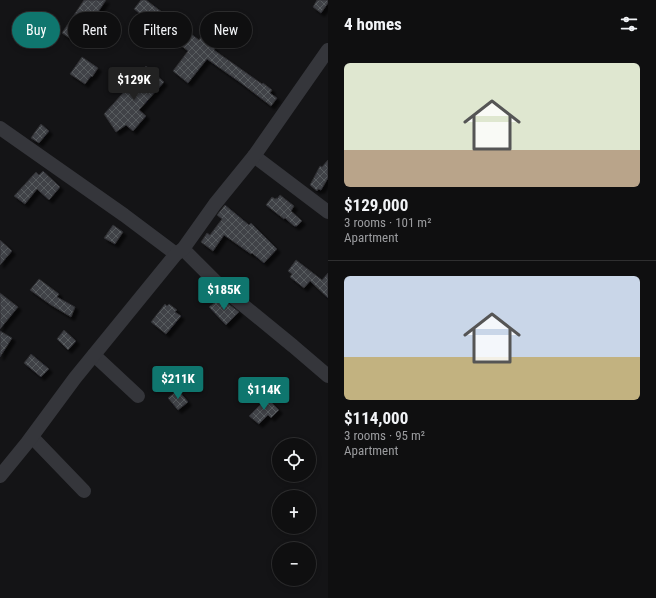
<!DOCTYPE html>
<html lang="en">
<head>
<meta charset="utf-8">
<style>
	body { margin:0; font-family:"Roboto Condensed",sans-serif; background:#181819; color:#f1f3f6; height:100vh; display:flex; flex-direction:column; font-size:15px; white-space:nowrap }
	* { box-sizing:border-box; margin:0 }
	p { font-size:13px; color:#9b9c9f }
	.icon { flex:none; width:22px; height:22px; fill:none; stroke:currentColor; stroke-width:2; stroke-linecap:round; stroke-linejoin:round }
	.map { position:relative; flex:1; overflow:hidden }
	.sheet { display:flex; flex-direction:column; background:#0f0f10; width:328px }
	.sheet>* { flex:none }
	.banner { position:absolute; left:12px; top:12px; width:256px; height:36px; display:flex; gap:8px }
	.buttons { position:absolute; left:272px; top:438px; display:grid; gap:8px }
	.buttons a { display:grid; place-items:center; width:44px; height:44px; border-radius:50%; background:#0f0f10; box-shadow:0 2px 6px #0003,0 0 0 1px #2f2f30; font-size:20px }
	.price { position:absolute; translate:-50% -34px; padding:0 9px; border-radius:4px; background:#0f766e; color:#fff; font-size:13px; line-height:26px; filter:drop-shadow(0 1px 2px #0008) }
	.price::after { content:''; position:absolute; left:50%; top:24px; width:12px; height:9px; margin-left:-6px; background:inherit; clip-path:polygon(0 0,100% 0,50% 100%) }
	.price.selected { background:#222; color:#fff }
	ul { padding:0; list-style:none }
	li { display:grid; align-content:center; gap:8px; height:212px; padding:0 16px }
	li+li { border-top:1px solid #2f2f30 }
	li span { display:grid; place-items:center; height:124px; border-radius:6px; color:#555 }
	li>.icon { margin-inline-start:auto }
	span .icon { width:72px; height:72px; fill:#fffc; stroke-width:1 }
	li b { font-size:17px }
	h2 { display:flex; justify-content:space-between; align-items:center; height:48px; padding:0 16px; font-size:17px }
	.chip { padding:0 14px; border-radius:18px; background:#0f0f10; box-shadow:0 2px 6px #0003,0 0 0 1px #2f2f30; font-size:14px; line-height:36px }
	.chip.selected { background:#0f766e; color:#fff }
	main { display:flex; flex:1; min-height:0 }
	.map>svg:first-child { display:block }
	.building { fill:url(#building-cross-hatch); stroke:#2e2e32; filter:url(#shadow) }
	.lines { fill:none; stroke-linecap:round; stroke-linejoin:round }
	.minor { stroke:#35363b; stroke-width:14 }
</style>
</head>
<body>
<main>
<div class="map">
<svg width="328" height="598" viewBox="0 0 328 598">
	<defs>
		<pattern id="building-cross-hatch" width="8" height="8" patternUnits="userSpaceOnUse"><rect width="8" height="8" fill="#404246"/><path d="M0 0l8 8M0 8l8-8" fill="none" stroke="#595b5e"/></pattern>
		<filter id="shadow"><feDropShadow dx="3.5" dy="3.5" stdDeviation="1" flood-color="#0009"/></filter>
	</defs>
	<rect width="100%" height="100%" fill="#141416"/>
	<!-- building -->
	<g class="building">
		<path d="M84,0H106L77,43L62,33Z"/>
		<path d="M141,0H146L199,40L201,37L215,48L214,50L262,84L263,83L272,90L270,93L277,98L271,106L241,83L207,59L188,83L173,71L188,51L134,9Z"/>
		<path d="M317,0H328V3L321,13L313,7Z"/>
		<path d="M82,57L98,68L92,77L91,76L85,84L70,74Z"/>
		<path d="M146,66L164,82L139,110L146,116L133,131L126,125L116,132L104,114L133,82L132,81Z"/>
		<path d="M41,124L49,131L39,143L31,138L35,132Z"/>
		<path d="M328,160V178L321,190L318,189L317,191L310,185L320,166L322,167Z"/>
		<path d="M43,171L60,187L49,200L37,189L25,204L14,196L36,172L39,175Z"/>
		<path d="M280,195L294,206L291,211L302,221L297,226H294L285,218L284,219L266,205L272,197L275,199L277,198V199Z"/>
		<path d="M225,205L249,225L251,223L277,249L264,263L252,253L251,254L224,235L213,251L201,242L207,233L210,235L222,219L217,215Z"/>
		<path d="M113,225L123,232L115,244L104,238Z"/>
		<path d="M0,240L12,251L0,265Z"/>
		<path d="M296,260L322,280L328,273V298L310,281L304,288L290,277L292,274L288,271Z"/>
		<path d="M39,279L59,294L57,297L75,307L71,317L51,305L30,290Z"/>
		<path d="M0,293L18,307L0,329Z"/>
		<path d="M221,298L239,312L226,325L209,307Z"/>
		<path d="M165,304L167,306L169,304L177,310L175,312L181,316L166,334L151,322Z"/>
		<path d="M64,330L76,341L68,350L57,339Z"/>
		<path d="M0,331L12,338L0,357Z"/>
		<path d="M31,354L49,369L41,377L24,363Z"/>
		<path d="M178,390L188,402L178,410L168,398Z"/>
		<path d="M267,398L279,410L271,418L268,415L259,424L249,416Z"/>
	</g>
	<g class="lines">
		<!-- minor -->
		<g class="minor">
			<path d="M0,128L124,215L176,254"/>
			<path d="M254,156L328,212"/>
			<path d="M183,249L221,287L293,346L328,376"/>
			<path d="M94,355L138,396"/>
			<path d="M32,437L84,491"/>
			<path d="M0,476L27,443L75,378L176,254L183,249L215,204L254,156L328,50"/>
		</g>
	</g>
</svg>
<div class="buttons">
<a><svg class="icon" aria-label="locate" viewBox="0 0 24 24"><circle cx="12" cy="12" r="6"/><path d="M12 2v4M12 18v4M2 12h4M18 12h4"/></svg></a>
<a>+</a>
<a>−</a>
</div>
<b class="price selected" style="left:134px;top:101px">$129K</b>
<b class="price" style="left:224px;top:311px">$185K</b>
<b class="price" style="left:178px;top:400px">$211K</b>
<b class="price" style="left:264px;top:411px">$114K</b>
<div class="banner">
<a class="chip selected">Buy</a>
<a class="chip">Rent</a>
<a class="chip">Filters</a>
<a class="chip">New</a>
</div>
</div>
<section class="sheet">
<h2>4 homes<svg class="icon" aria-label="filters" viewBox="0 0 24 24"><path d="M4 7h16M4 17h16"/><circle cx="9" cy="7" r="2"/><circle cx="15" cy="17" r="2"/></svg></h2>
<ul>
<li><span style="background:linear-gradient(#dfe7d0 70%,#b9a48a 0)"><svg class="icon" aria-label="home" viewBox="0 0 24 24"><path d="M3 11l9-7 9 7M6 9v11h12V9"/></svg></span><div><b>$129,000</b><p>3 rooms · 101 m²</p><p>Apartment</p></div></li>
<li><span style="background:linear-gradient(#c9d6e8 65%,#c2b280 0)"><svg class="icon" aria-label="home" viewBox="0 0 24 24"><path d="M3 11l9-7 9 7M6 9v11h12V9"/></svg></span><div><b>$114,000</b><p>3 rooms · 95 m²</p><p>Apartment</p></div></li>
</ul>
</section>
</main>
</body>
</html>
